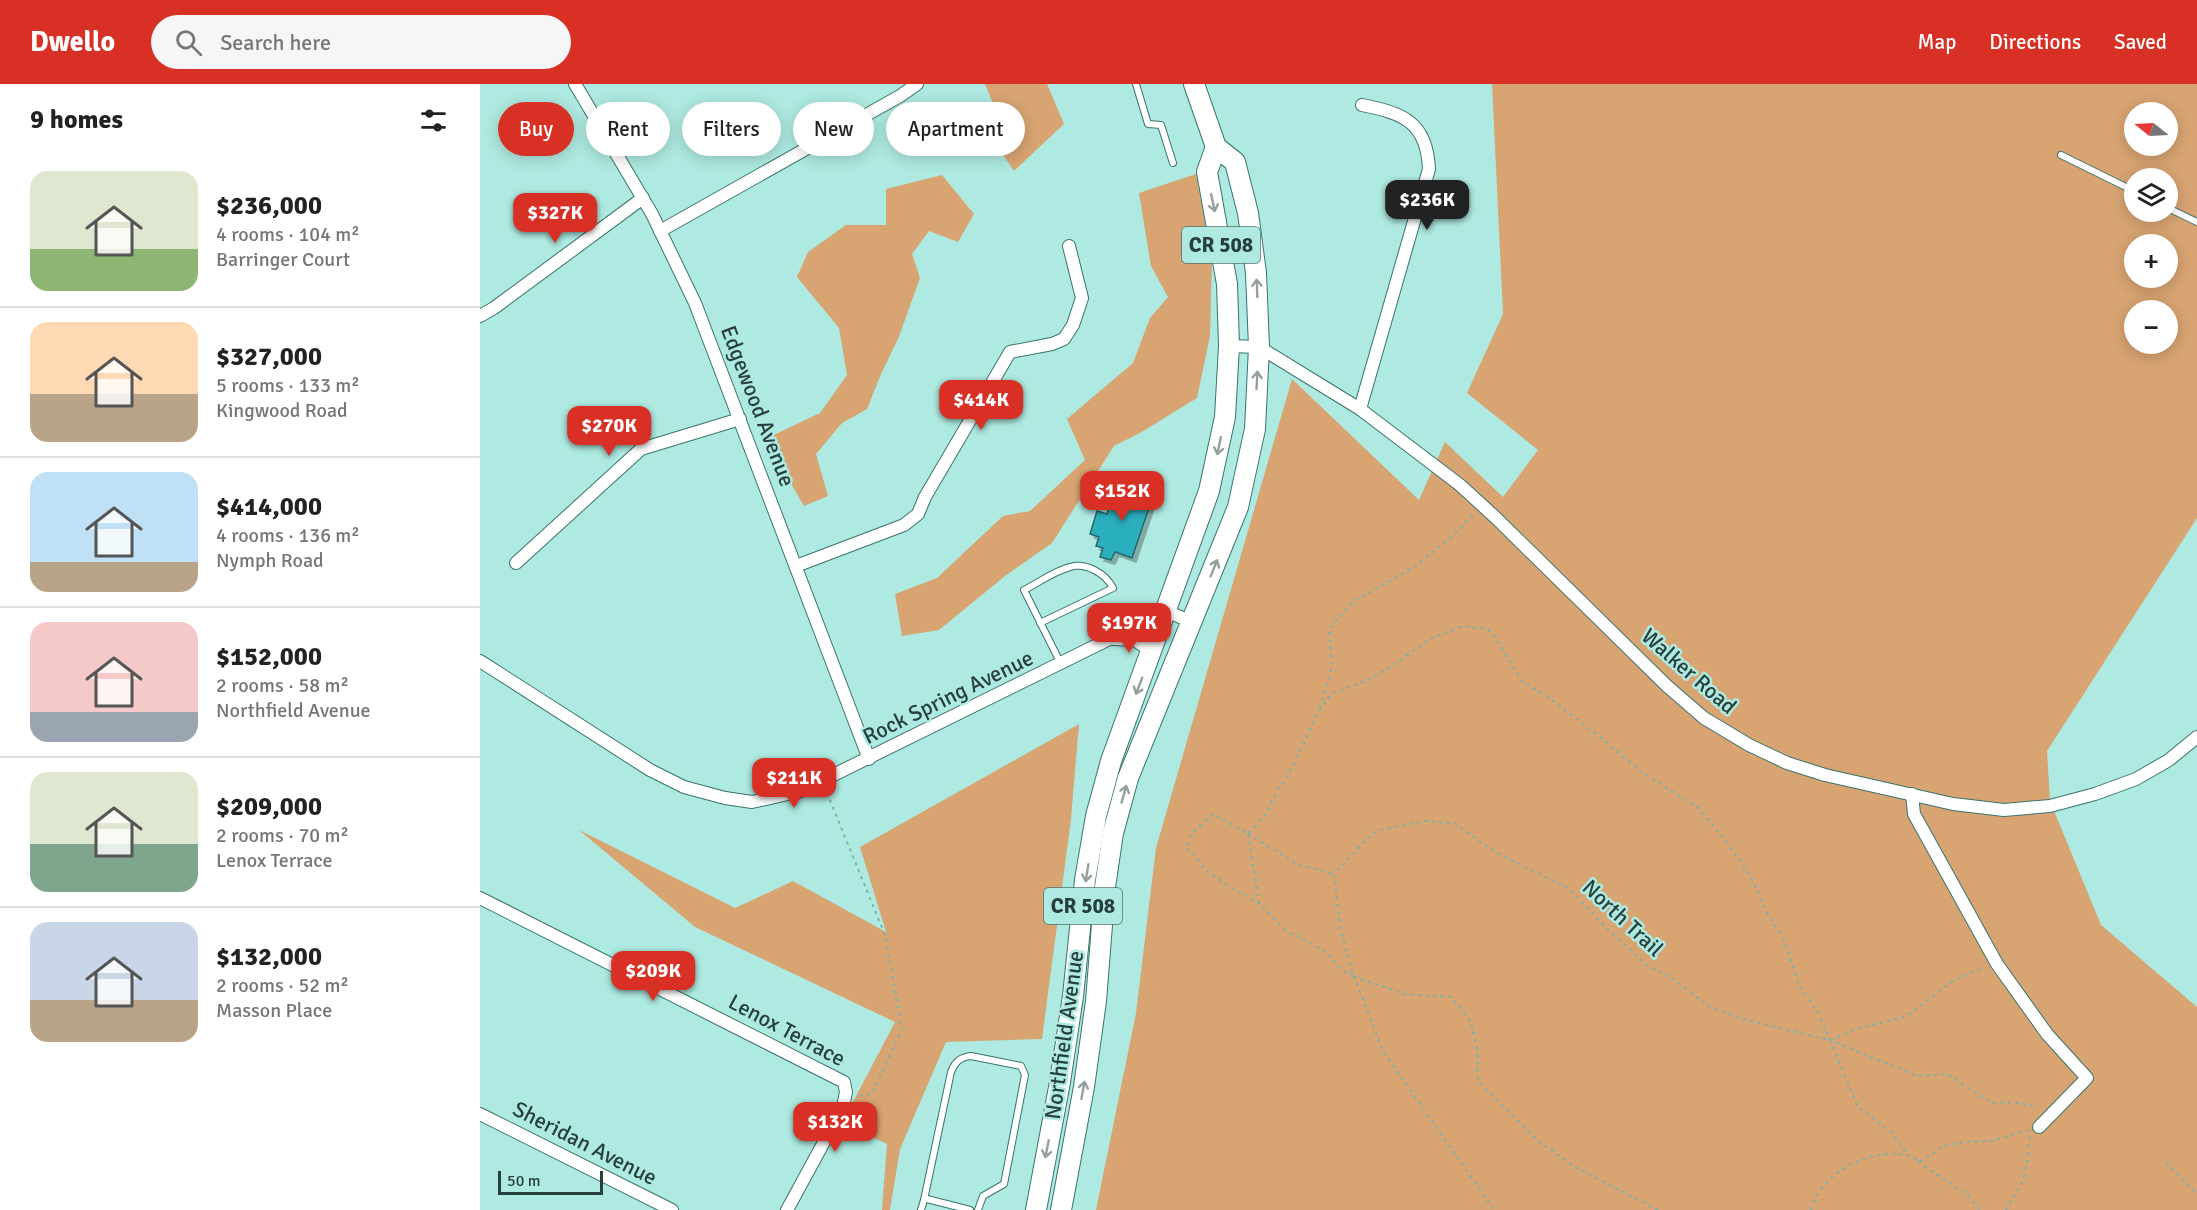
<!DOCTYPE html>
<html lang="en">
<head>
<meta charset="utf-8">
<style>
	body { margin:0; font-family:Signika,sans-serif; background:#f6f6f6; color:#222; height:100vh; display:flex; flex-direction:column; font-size:22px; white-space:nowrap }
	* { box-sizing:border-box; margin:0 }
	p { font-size:20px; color:#767676 }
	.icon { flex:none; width:33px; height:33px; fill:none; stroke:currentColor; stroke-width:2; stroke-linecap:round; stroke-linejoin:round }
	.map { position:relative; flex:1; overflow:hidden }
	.side { display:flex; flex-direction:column; background:#fff; width:480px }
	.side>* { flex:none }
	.banner { position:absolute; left:18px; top:18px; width:570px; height:54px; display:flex; gap:12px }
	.needle { width:39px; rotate:288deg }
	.controls { position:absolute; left:1644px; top:18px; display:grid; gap:12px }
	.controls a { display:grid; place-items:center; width:54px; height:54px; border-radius:50%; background:#fff; box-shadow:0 3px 15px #0003; font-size:30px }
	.scale { position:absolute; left:18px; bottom:15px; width:105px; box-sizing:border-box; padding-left:6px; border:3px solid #28403d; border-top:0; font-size:16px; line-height:21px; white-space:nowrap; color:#28403d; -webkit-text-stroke:4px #aeeae1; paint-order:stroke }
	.price { position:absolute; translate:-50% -51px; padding:0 14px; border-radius:12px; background:#d93025; color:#fff; font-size:20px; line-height:39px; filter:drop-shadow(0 2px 3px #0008) }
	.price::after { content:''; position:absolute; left:50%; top:36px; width:18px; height:14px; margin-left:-9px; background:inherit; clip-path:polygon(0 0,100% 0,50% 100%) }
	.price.active { background:#222; color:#fff }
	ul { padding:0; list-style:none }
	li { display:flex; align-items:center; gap:18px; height:150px; padding:0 30px }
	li+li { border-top:2px solid #e0e0e0 }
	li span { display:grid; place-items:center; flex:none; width:168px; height:120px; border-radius:18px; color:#555 }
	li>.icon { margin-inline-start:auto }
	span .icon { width:72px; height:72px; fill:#fffc; stroke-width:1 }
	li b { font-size:26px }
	h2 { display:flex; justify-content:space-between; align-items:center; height:72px; padding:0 30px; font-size:26px }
	.chip { padding:0 21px; border-radius:27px; background:#fff; box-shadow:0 3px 15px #0003; font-size:21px; line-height:54px }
	.chip.active { background:#d93025; color:#fff }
	header { display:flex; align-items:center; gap:36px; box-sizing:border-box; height:84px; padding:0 30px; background:#d93025; color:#fff }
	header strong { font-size:28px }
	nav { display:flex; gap:33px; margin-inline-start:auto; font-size:21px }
	.search { width:420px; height:54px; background:#f6f6f6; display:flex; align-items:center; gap:15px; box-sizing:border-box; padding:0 21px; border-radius:33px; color:#767676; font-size:22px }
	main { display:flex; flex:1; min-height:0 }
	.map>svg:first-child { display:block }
	.green { fill:#d8a472; fill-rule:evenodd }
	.building { fill:#29b0bd; stroke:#2a666c; stroke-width:1.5; filter:url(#shadow) }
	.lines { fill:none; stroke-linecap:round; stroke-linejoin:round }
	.lane-casing { stroke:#39736c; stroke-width:8 }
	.street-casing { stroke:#39736c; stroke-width:14 }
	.primary-casing { stroke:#39736c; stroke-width:22 }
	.path { stroke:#80b0a9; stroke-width:2; stroke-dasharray:3 4.5; stroke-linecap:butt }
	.lane { stroke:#fff; stroke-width:6 }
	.street { stroke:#fff; stroke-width:12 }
	.primary { stroke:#fff; stroke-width:20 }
	.oneway { stroke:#94a09e }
	.labels { text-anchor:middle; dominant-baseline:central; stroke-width:5; stroke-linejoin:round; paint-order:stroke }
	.shield { fill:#aeeae1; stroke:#50736e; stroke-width:1.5 }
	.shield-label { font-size:21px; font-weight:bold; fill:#28403d }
	.street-label { font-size:22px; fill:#28403d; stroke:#aeeae1 }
</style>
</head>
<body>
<header>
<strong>Dwello</strong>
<div class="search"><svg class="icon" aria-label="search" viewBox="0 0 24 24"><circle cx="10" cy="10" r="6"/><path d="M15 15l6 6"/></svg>Search here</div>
<nav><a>Map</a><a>Directions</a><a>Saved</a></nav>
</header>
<main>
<section class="side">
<h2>9 homes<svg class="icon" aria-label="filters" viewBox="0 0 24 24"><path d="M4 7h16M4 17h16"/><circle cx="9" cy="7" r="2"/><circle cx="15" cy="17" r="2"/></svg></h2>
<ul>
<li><span style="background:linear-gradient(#dfe7d0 65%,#8fb573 0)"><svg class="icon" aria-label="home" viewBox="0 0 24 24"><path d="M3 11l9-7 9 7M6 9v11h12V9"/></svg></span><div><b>$236,000</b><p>4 rooms · 104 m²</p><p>Barringer Court</p></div></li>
<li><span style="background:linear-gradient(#ffd9b3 60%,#b9a48a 0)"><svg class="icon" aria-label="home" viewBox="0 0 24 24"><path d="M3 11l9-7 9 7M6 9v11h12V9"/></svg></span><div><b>$327,000</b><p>5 rooms · 133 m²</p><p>Kingwood Road</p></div></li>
<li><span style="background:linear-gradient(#bfe0f5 75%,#b9a48a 0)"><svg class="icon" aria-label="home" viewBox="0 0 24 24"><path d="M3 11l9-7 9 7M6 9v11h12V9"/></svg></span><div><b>$414,000</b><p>4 rooms · 136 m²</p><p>Nymph Road</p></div></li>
<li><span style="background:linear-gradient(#f6c9c9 75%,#9aa5b1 0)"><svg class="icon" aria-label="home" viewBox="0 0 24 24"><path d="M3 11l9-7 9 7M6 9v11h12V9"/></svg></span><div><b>$152,000</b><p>2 rooms · 58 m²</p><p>Northfield Avenue</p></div></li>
<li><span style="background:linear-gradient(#dfe7d0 60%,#7fa58c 0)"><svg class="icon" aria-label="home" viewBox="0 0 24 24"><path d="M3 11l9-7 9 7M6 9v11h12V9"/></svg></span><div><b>$209,000</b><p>2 rooms · 70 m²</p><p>Lenox Terrace</p></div></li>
<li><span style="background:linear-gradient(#c9d6e8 65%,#b9a48a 0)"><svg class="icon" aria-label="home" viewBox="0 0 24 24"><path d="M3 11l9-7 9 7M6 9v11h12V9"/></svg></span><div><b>$132,000</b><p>2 rooms · 52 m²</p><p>Masson Place</p></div></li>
</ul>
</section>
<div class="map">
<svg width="1717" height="1126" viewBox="0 0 1717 1126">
	<defs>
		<filter id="shadow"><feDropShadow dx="4" dy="4" stdDeviation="0" flood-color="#0004"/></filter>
	</defs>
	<rect width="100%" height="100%" fill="#aeeae1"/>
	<!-- green -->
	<g class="green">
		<path d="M505,0H567L584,40L534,87L506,45L512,17Z"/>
		<path d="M1012,0H1717V434L1567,667L1570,717L1621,841L1717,923V1126H616L656,929L676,764L812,295L939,416L965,358L1023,413L1058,366L987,309L1023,230ZM1654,28H1688V62H1654ZM1654,94H1688V128H1654ZM1654,160H1688V194H1654ZM1654,226H1688V260H1654Z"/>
		<path d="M716,90L732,176L730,252L717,314L660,349L634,362L572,459L525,492L459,546L422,552L415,510L457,494L523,432L550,427L605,376L587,335L653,279L670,234L688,213L671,182L659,109Z"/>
		<path d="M462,91L494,130L478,158L449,147L432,170L440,194L418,255L401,290L387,325L362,339L336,370L348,412L324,422L285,355L340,329L367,291L359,244L317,193L328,168L366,141H406V105Z"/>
		<path d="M599,640L591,735L562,955L466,958L420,1065L410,1126H402L407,1060L362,1039L415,938L215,843L99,746L255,824L313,797L406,848L380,763Z"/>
	</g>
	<!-- building -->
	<path class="building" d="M637,399L673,412L652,474L635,468L631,476L620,473L623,464L616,462L619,453L610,450L617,427L627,430Z"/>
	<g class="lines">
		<defs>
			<g id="lane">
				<path d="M656,0L668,40L681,41L693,79"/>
				<path d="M1581,71L1654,107"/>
				<path d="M1688,124L1717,138"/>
				<path d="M560,539L633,504C626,490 606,478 590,483C574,487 558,499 544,506L581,580"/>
				<path d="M444,1116L471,988C475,978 480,973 491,972L541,982L545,991L524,1100L503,1112L498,1126"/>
				<path d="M441,1126L444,1116L447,1115L490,1126"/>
			</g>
			<g id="street">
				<path d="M95,0L172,130L215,219L389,675"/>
				<path d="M180,147L420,12L437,0"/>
				<path d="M0,232L14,224L163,114"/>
				<path d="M749,262L779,263L880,325L980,401L1016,434L1187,602L1224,634L1269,661L1307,679L1345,691L1473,720L1524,726L1570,722L1615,710L1656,695L1689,676L1717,653"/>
				<path d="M880,325L949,85C947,38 923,29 882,21"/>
				<path d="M36,479L161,365L260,335"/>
				<path d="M316,482L424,441L438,430L445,413L530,268L572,260L584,255L593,241L602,214L589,162"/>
				<path d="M634,555L655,556L672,568"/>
				<path d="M0,577L170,686L204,703L245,714L272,718L321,707L686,527L712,538"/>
				<path d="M1432,710L1434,730L1517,880L1567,950L1607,994L1559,1043"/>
				<path d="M0,814L364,998L366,1008L363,1023L307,1126"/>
				<path d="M0,1030L192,1126"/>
			</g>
			<g id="primary">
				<path d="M556,1126L580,998L593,912L605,796L616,732L631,677L729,407L745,333L749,262L747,200L727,88L736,63"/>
				<path d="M581,1126L604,1003L616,917L625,803L633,749L648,694L758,423L775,345L779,263L776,189L768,129L755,78L736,63L714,0"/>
			</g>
		</defs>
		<!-- lane casing -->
		<use href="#lane" class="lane-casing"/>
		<!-- street casing -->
		<use href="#street" class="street-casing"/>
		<!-- primary casing -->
		<use href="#primary" class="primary-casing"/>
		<!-- path -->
		<g class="path">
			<path d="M840,624L852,583L849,545L873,518L932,484L970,455L994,430"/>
			<path d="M347,709L405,851L422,945L392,1010L377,1012"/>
			<path d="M768,750L817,780L854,790"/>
			<path d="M768,750L779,818"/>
			<path d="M873,892L861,886L852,874L841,865L816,851L807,848L779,819L753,805L724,785L716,772L706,765C707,751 723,738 734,730L768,750L787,729L797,706L802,701L814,680L838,629L851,610L886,597L912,582L950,555L983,542L1007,545L1015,553L1041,596L1069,614L1124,656L1160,687L1217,723L1242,752L1270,791L1286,827L1305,858L1319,902L1338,928L1350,956L1437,992L1467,990L1512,1019L1533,1018L1554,1022"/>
			<path d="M874,892L903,967L1014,1126"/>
			<path d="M1350,956L1378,1023L1412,1049L1426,1069"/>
			<path d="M1438,1078L1486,1110L1500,1126"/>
			<path d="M1686,1078L1717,1110"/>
			<path d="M1178,1126L1097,1084L1061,1059L999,998L997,991L998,972L991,937L971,913L924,910L873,892L860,843L854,790L890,752L899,746L946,737L974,739L1015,768L1088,804L1126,844L1167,881L1196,897L1228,922L1266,936L1350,956L1379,944L1425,933L1473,897L1503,884"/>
			<path d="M1331,1126C1340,1092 1380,1069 1414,1070C1418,1070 1424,1070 1428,1071C1431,1072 1436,1076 1439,1078L1464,1062L1483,1058L1512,1057L1548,1046"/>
			<path d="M1526,1126L1543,1097L1547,1079L1550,1050"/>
		</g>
		<!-- lane -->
		<use href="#lane" class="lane"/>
		<!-- street -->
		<use href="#street" class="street"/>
		<!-- primary -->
		<use href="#primary" class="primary"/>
	</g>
	<!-- one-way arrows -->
	<defs><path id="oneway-shaft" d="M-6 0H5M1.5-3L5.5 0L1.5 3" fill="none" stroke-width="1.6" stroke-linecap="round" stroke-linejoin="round" transform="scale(1.5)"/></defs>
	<g class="oneway">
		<use href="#oneway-shaft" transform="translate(733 119) rotate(78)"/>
		<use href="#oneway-shaft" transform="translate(777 204) rotate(-92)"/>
		<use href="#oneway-shaft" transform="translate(777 296) rotate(-87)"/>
		<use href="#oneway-shaft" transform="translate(739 362) rotate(102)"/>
		<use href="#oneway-shaft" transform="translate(734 484) rotate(-68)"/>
		<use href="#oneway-shaft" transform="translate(659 602) rotate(111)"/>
		<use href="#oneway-shaft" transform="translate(644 710) rotate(-74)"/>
		<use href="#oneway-shaft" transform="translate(607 789) rotate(99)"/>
		<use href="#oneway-shaft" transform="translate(603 1006) rotate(-80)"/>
		<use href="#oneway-shaft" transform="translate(567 1065) rotate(101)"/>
	</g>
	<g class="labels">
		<!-- shield labels -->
		<g class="shield">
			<rect x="702" y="143" width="78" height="36" rx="4.5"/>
			<rect x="564" y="804" width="78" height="36" rx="4.5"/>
		</g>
		<g class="shield-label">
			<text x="741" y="161">CR 508</text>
			<text x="603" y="822">CR 508</text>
		</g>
		<!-- street labels -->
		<g class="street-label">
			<text transform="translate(278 322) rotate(69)">Edgewood Avenue</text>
			<text transform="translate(1209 587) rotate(41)">Walker Road</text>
			<text transform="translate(468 613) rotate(-26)">Rock Spring Avenue</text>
			<text transform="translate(1143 834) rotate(43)">North Trail</text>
			<text transform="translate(307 946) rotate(28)">Lenox Terrace</text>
			<text transform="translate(584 951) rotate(-82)">Northfield Avenue</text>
			<text transform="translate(105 1059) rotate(27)">Sheridan Avenue</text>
		</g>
	</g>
</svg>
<div class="controls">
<a><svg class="needle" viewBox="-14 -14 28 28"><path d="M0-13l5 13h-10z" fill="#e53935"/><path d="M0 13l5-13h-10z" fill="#767676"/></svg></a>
<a><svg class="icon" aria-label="layers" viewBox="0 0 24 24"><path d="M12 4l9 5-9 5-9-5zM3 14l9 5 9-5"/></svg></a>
<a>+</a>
<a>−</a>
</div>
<div class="scale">50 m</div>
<b class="price active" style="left:947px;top:147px">$236K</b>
<b class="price" style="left:75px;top:160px">$327K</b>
<b class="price" style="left:501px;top:347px">$414K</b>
<b class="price" style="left:129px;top:373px">$270K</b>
<b class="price" style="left:642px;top:438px">$152K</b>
<b class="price" style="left:649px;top:570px">$197K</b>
<b class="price" style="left:314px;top:725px">$211K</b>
<b class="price" style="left:173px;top:918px">$209K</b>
<b class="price" style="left:355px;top:1069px">$132K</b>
<div class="banner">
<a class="chip active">Buy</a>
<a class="chip">Rent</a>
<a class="chip">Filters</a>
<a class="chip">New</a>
<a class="chip">Apartment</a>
</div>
</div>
</main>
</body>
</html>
